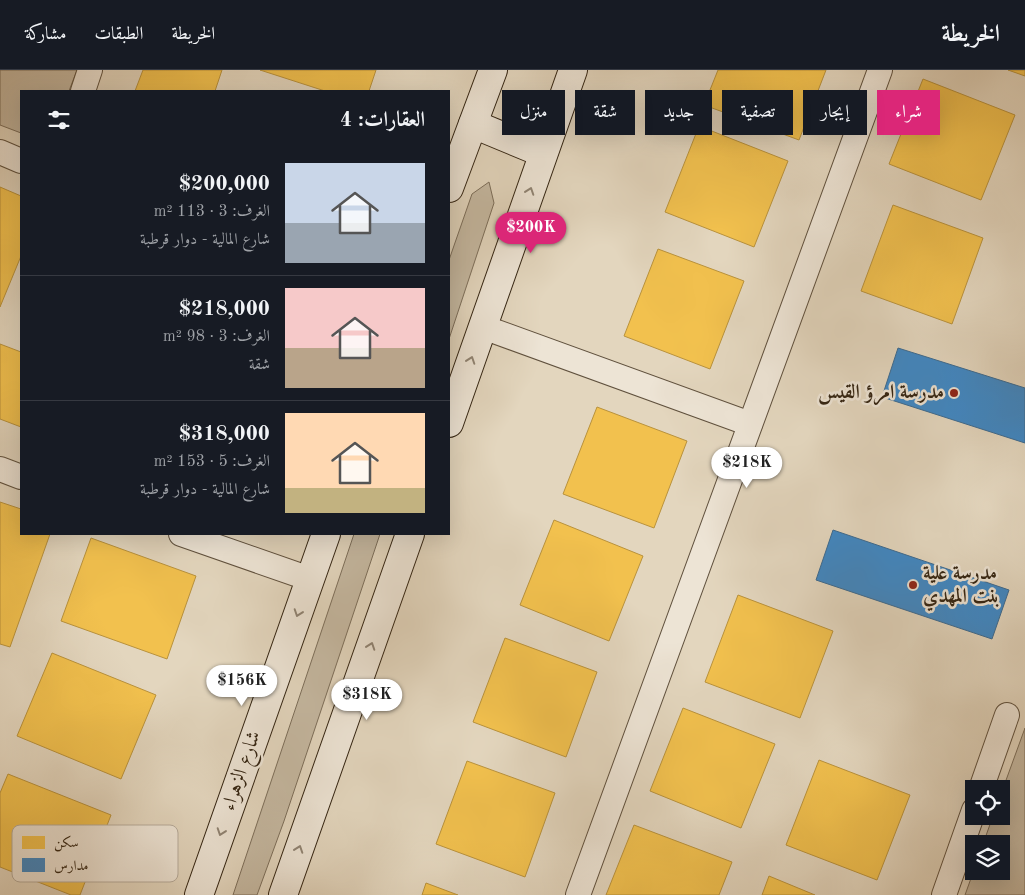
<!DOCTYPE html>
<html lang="ar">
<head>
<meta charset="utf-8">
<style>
	body { margin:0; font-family:"Old Standard TT",Amiri,serif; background:#20242c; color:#f1f3f6; direction:rtl; height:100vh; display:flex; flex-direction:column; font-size:19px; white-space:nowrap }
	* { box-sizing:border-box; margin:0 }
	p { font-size:16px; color:#9ea1a6 }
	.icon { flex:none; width:28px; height:28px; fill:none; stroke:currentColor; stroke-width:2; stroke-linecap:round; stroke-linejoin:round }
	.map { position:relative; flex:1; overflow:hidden; direction:ltr }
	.drawer { position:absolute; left:20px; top:20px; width:430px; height:445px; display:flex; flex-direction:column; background:#171b24; border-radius:0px; box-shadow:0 5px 20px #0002; direction:rtl }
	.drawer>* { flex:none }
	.banner { position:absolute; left:465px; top:20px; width:475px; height:45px; direction:rtl; display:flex; gap:10px }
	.controls { position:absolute; left:965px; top:710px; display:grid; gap:10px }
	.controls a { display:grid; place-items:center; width:45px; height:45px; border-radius:0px; background:#171b24; box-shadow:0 5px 20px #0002; font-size:25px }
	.price { position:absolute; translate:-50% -42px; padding:0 11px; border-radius:18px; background:#fff; color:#222; font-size:16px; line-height:32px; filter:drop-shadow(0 1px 2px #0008) }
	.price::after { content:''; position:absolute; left:50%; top:30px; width:15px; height:11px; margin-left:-8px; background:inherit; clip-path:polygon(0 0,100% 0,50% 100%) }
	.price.active { background:#db2777; color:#fff }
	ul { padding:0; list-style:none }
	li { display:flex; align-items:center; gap:15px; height:125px; padding:0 25px }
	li+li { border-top:1px solid #363941 }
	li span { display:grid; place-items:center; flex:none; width:140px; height:100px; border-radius:0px; color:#555 }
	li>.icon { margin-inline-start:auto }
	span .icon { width:60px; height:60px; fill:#fffc; stroke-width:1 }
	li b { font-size:21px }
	h2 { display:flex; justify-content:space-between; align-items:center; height:60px; padding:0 25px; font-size:21px }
	.chip { padding:0 18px; border-radius:0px; background:#171b24; box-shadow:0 5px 20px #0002; font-size:18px; line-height:45px }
	.chip.active { background:#db2777; color:#fff }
	header { display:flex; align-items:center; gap:30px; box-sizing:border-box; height:70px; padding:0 25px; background:#171b24; border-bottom:1px solid #363941 }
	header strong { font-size:24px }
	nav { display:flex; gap:28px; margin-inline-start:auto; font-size:18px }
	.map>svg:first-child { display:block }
	.green { fill:#c5b8a1; stroke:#7c6e5a }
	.homes { fill:#f2c14e; stroke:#b9923c }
	.schools { fill:#3f88c5; stroke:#3c6a90 }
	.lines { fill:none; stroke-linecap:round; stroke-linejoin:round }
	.street-casing { stroke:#60513e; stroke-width:26 }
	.secondary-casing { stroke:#342513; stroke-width:30 }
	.street { stroke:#ede4d5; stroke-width:24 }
	.secondary { stroke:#ede4d5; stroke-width:28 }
	.oneway { stroke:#908474 }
	.poi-dot { fill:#8f2418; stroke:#ede4d5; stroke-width:2 }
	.labels { text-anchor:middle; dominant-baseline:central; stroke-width:5; stroke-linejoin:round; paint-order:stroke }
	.poi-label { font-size:20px; font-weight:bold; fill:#342513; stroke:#ede4d5; text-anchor:end }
	.street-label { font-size:20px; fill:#342513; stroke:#ede4d5 }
	.key { fill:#ede4d5; stroke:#b6ab9b; stroke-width:1 }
	.key-label { font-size:14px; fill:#342513 }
</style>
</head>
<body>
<header>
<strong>الخريطة</strong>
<nav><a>الخريطة</a><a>الطبقات</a><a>مشاركة</a></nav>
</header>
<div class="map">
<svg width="1025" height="825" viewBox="0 0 1025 825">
	<rect width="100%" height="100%" fill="#e3d6be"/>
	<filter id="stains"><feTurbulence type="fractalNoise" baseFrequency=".004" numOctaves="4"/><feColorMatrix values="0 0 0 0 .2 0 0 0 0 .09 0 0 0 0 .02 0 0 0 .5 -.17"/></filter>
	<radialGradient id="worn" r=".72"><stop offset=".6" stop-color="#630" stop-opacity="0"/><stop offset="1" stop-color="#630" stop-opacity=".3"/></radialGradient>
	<!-- green -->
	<g class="green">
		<path d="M0,0H77L69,21H21V63L0,55Z"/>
		<path d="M489,112L494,133L449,269V190L472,124Z"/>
		<path d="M354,464H380L284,751L257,825H233Z"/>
		<path d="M1025,658V825H965L974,800L1001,801V774H983L993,746H1001V724Z"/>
	</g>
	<!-- homes -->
	<g class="homes">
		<path d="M143,0H222L215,21H135Z"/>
		<path d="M260,0H376L369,21H325Z"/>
		<path d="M718,0H826L799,70L704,35Z"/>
		<path d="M1008,0H1025V6Z"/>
		<path d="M923,9L1015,45L981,130L889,94Z"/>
		<path d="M699,56L788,91L754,177L665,142Z"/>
		<path d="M0,117L21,126V186L0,237Z"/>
		<path d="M893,135L983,168L952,254L861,221Z"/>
		<path d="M658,179L744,211L710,299L624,266Z"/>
		<path d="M0,274L21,282V357L0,349Z"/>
		<path d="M597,337L687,371L654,458L563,424Z"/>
		<path d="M0,432L21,439V464H50L10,577L0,574Z"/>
		<path d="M554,450L643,486L609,571L520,535Z"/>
		<path d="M91,468L196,506L167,589L61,551Z"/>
		<path d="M738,525L833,561L800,648L705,612Z"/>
		<path d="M505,568L597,602L566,687L473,652Z"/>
		<path d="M52,583L156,625L121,709L17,666Z"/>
		<path d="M683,638L775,674L741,758L650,721Z"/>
		<path d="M819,690L910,725L877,810L786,775Z"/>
		<path d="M467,691L555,723L525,807L436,774Z"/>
		<path d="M8,704L111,745L80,825H71L0,797V723Z"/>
		<path d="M634,755L732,792L719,825H606Z"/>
		<path d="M769,806L815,825H762Z"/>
		<path d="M426,813L458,825H422Z"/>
	</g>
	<!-- schools -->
	<g class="schools">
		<path d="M898,278L1025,318V373L882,327Z"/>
		<path d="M833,460L1009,520L992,569L816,510Z"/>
	</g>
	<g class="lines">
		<defs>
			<g id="street">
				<path d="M83,21L90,0"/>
				<path d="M0,82L21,91"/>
				<path d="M483,257L750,354"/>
				<path d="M0,399L21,407"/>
				<path d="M181,464L310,509"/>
				<path d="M981,719L1007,645"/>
				<path d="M578,825L880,0"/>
				<path d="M944,825L974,740"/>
			</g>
			<g id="secondary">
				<path d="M473,54L543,83"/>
				<path d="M449,118L493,0"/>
				<path d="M449,353L573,0"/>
				<path d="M199,825L326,464"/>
				<path d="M283,825L410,464"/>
			</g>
		</defs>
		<!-- street casing -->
		<use href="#street" class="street-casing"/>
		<!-- secondary casing -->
		<use href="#secondary" class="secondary-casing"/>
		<!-- street -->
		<use href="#street" class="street"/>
		<!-- secondary -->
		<use href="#secondary" class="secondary"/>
	</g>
	<!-- one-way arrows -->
	<defs><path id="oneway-chevron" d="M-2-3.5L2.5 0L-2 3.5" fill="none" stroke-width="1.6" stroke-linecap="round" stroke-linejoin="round" transform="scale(1.25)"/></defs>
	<g class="oneway">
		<use href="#oneway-chevron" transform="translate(530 121) rotate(-71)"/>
		<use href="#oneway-chevron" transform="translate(471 290) rotate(-71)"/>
		<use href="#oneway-chevron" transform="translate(298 543) rotate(109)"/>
		<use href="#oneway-chevron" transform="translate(371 576) rotate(-71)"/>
		<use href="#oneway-chevron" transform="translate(221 762) rotate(109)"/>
		<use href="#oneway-chevron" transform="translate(299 779) rotate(-71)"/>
	</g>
	<!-- markers -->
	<g class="poi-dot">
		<circle cx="954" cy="323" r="5"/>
		<circle cx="913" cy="515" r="5"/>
	</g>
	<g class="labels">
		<!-- poi labels -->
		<g class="poi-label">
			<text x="944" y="323">مدرسة امرؤ القيس</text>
			<text x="923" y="504" text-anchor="start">مدرسة علية<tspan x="923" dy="23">بنت المهدي</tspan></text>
		</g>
		<!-- street labels -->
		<g class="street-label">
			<text transform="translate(242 701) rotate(-71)">شارع الزهراء</text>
		</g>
	</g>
	<!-- legend -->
	<rect x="12" y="755" width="166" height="57" rx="8" class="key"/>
	<rect x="22" y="766" width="23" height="13" fill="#f2c14e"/>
	<rect x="22" y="788" width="23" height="14" fill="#3f88c5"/>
	<g class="key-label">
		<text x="54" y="777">سكن</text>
		<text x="54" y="800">مدارس</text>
	</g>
	<rect width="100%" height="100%" filter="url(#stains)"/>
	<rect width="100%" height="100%" fill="url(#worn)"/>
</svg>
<div class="controls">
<a><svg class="icon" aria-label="locate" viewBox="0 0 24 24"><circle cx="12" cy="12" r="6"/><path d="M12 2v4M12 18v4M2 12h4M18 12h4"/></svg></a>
<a><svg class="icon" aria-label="layers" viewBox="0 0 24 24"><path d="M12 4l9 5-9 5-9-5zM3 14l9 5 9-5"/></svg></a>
</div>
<b class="price active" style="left:531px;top:184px">$200K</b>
<b class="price" style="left:747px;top:419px">$218K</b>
<b class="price" style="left:242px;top:637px">$156K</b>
<b class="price" style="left:367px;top:651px">$318K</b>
<div class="banner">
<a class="chip active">شراء</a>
<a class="chip">إيجار</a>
<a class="chip">تصفية</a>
<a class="chip">جديد</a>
<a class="chip">شقة</a>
<a class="chip">منزل</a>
</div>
<section class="drawer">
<h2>العقارات: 4<svg class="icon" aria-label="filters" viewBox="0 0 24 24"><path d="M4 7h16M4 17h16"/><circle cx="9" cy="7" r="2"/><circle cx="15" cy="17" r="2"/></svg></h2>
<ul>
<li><span style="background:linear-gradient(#c9d6e8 60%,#9aa5b1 0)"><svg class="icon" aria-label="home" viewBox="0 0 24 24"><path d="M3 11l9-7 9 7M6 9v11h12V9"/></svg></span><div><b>$200,000</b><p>الغرف: 3 · 113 m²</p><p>شارع المالية - دوار قرطبة</p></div></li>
<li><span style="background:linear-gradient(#f6c9c9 60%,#b9a48a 0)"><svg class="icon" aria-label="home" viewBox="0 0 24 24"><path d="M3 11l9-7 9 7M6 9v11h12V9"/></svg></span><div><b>$218,000</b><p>الغرف: 3 · 98 m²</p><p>شقة</p></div></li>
<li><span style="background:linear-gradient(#ffd9b3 75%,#c2b280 0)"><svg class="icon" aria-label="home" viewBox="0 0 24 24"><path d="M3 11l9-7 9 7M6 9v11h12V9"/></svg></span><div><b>$318,000</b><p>الغرف: 5 · 153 m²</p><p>شارع المالية - دوار قرطبة</p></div></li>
</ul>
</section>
</div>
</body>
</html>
